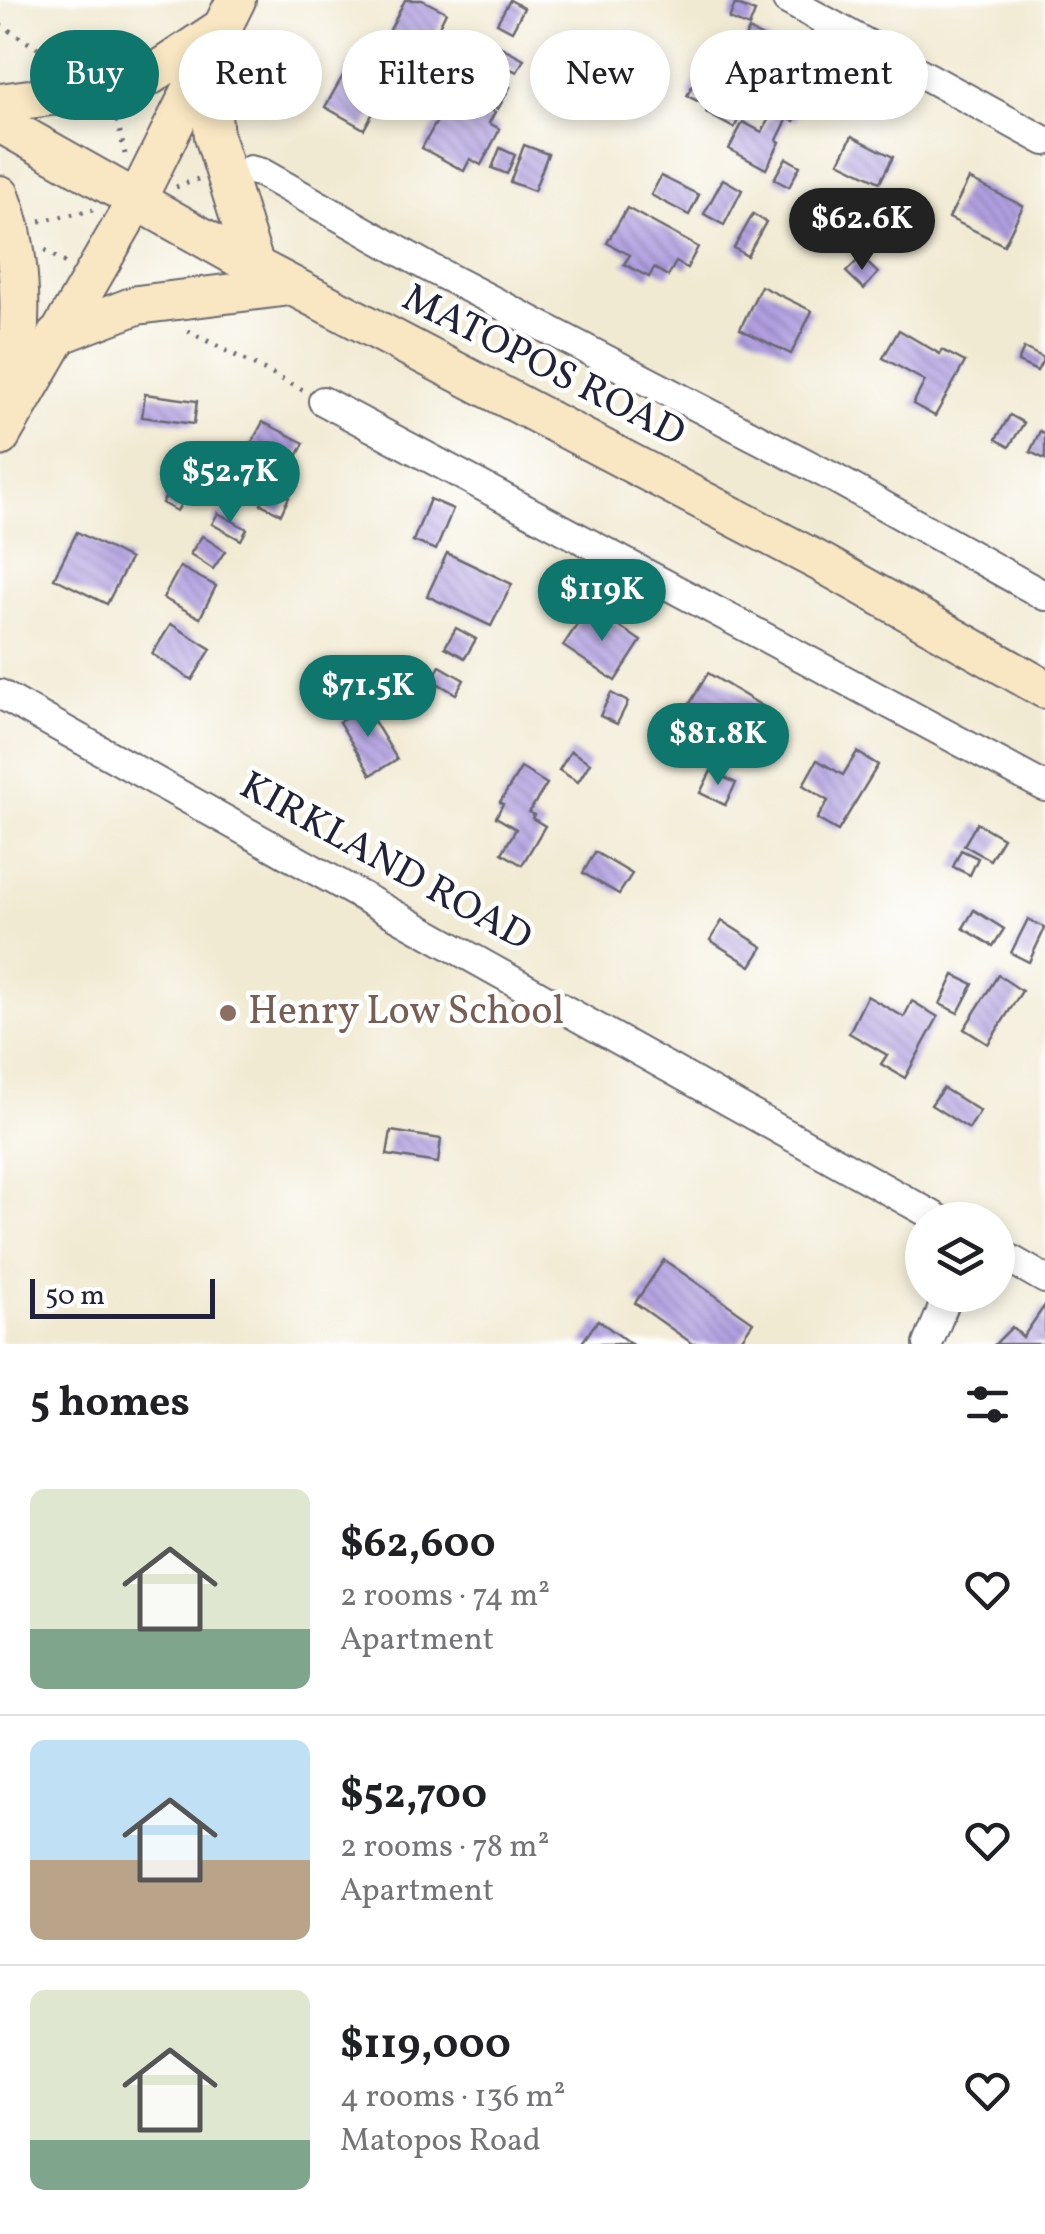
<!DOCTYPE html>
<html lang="en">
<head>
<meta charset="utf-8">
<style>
	body { margin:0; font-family:Vollkorn,serif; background:#f2f2f2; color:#202124; height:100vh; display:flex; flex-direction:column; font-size:38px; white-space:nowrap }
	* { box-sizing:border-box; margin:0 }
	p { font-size:32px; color:#757577 }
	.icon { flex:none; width:55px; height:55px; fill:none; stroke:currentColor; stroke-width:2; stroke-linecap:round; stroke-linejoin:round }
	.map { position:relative; height:1344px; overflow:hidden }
	.drawer { display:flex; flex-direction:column; background:#fff; flex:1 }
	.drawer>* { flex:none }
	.hud { position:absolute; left:30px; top:30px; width:985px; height:90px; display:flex; gap:20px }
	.fabs { position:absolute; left:905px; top:1202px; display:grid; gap:20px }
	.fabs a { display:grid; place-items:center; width:110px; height:110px; border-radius:50%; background:#fff; box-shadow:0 5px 15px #0003; font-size:50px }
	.scale { position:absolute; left:30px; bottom:25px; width:185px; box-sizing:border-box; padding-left:10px; border:5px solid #22223b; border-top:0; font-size:28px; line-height:35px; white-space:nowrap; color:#22223b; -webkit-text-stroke:8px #fff; paint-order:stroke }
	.price { position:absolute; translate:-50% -85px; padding:0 22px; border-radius:35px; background:#0f766e; color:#fff; font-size:32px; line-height:65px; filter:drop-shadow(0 2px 5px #0008) }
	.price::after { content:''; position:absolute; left:50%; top:60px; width:30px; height:22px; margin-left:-15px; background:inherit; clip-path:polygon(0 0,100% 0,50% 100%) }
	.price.active { background:#222; color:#fff }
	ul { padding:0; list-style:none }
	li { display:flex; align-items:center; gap:30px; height:250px; padding:0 30px }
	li+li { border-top:2px solid #e0e0e0 }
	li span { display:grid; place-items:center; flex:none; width:280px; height:200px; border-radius:15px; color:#555 }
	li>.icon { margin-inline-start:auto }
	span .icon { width:120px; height:120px; fill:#fffc; stroke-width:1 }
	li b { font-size:42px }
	h2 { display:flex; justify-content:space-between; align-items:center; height:120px; padding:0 30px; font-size:42px }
	.chip { padding:0 35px; border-radius:45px; background:#fff; box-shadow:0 5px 15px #0003; font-size:35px; line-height:90px }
	.chip.active { background:#0f766e; color:#fff }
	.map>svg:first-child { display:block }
	.building { fill:url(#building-back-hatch) }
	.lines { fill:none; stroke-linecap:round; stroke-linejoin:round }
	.street-casing { stroke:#6a6870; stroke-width:32 }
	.secondary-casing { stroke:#6a6870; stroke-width:42 }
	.path { stroke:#6a6870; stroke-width:5; stroke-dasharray:2.5 8; stroke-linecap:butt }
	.street { stroke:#fff; stroke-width:28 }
	.secondary { stroke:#f9e7c3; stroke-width:38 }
	.education-dot { fill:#8d6e63; stroke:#fff; stroke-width:4 }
	.labels { text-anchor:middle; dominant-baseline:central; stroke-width:9; stroke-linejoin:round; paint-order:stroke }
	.street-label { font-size:40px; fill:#22223b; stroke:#fff }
	.education-label { font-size:40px; fill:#785e54; stroke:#fff; text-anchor:start }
</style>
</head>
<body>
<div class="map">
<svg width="1045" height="1344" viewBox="0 0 1045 1344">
	<defs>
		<pattern id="building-back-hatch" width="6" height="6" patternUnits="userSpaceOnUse" patternTransform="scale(2.5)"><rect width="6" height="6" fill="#b09fe0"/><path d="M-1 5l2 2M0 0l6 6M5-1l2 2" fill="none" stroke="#8f81b7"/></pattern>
	</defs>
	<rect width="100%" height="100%" fill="#fff"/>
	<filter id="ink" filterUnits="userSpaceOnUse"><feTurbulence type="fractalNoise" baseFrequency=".01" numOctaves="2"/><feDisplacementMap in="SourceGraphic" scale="20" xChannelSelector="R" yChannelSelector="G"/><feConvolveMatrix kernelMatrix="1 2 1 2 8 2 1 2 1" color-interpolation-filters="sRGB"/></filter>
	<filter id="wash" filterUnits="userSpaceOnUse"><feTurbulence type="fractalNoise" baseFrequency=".0048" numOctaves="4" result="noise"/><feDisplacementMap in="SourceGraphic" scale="40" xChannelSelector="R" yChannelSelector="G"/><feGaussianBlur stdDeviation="2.25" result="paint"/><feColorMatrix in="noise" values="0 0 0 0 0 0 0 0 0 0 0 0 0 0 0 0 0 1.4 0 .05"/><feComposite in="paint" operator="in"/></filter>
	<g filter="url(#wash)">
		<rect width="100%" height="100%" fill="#f1ead3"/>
		<g id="blocks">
			<!-- building -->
			<g class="building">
				<path d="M405,0H422L446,12L427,51L389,32Z"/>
				<path d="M510,0L524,8L512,31L497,23Z"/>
				<path d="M735,4L755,12L749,27L729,19Z"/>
				<path d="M749,30L778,45L734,128L706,113Z"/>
				<path d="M473,32L524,59L517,72L506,67L501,77L460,56Z"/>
				<path d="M811,35L832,45L794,121L788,118L777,140L780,142L766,169L729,149L743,122L762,132Z"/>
				<path d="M352,60L390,82L364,129L325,107Z"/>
				<path d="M474,67L510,87L498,109L462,88Z"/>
				<path d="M698,73L717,83L706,105L687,96Z"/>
				<path d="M454,90L495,112L489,123L500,129L481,165L470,159L464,171L422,148Z"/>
				<path d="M852,136L893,157L880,182L839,162Z"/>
				<path d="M524,145L548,154L534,191L510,182Z"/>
				<path d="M500,148L515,155L507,174L492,168Z"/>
				<path d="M786,158L800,166L789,187L774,179Z"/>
				<path d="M661,176L699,195L689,215L651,195Z"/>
				<path d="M723,179L742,190L724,225L704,214Z"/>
				<path d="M969,179L1023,206L1004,245L949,218Z"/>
				<path d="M627,208L698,247L687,268L676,262L668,276L654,268L649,277L624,264L630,255L607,243Z"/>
				<path d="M886,209L907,221L895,243L874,231Z"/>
				<path d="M753,214L766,222L747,256L734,248Z"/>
				<path d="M861,257L878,273L864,289L846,272Z"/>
				<path d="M761,286L812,311L791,354L740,329Z"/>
				<path d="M899,330L940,354L942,350L965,362L935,416L913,404L925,381L883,358Z"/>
				<path d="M1024,348L1044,358L1037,371L1018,362Z"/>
				<path d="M145,394L197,401L194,424L142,417Z"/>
				<path d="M1010,415L1024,423L1009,447L996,439Z"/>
				<path d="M263,422L304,443L288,474L246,453Z"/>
				<path d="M1040,431L1045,434V459L1030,452Z"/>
				<path d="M184,465L198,473L177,511L162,503Z"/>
				<path d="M269,487L289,497L281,514L261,504Z"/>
				<path d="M430,499L453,509L436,550L413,541Z"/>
				<path d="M218,513L247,529L241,540L212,524Z"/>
				<path d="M77,532L130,559L107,604L54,578Z"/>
				<path d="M202,536L225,551L213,569L190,554Z"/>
				<path d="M447,553L512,584L491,626L427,596Z"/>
				<path d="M180,567L216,586L200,618L163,598Z"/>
				<path d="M589,606L641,641L615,681L563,646Z"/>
				<path d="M171,624L211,649L192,680L152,654Z"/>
				<path d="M456,628L476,639L465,658L445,647Z"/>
				<path d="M440,666L464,680L456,694L432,680Z"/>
				<path d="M708,673L767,709L746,746L721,731L711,748L686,734L696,716L686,710Z"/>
				<path d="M611,693L628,702L617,724L600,716Z"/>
				<path d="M365,706L397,759L371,775L339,722Z"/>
				<path d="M571,751L590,763L578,782L559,770Z"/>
				<path d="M857,752L878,765L838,831L817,819L828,801L803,785L817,760L843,775Z"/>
				<path d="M521,768L547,784L529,812L534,815L532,818L545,826L522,865L502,853L516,829L496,817L503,804L500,802Z"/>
				<path d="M711,771L736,783L725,805L700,793Z"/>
				<path d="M977,823L1003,838L990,860L964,845Z"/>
				<path d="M961,850L978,858L970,875L953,867Z"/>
				<path d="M595,852L632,874L619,894L583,873Z"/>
				<path d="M974,910L1004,929L993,946L963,928Z"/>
				<path d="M1028,919L1045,928L1029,962L1011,953Z"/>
				<path d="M722,921L763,947L751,966L710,940Z"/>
				<path d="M954,975L973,984L958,1013L940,1004Z"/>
				<path d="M998,975L1022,991L988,1044L964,1029Z"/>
				<path d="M867,996L904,1017L912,1001L938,1017L905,1078L881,1064L887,1055L849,1033Z"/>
				<path d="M943,1088L980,1111L969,1129L931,1105Z"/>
				<path d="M391,1131L441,1139L438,1163L387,1155Z"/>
				<path d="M664,1260L753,1322L738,1344H693L635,1303Z"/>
				<path d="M1045,1305V1344H995L1012,1327L1023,1337Z"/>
				<path d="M598,1320L631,1344H581Z"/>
			</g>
		</g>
	</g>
	<g filter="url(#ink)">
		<use href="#blocks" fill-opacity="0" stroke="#6a6870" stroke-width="2.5"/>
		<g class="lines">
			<defs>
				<g id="street">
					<path d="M787,0L1045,141"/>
					<path d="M250,170L262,173L428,267L836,479L1045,596"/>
					<path d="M323,401L1045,787"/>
					<path d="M0,694L941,1220"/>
					<path d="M998,1252L1045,1279"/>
					<path d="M928,1344L948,1295"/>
				</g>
				<g id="secondary">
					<path d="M207,62L214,136L255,267"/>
					<path d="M0,103L51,96L110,93L151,75L223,27"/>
					<path d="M0,123L243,260L822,563L1045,689"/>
					<path d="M0,195C25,259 22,330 12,398"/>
					<path d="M56,336L137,305L290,286"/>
					<path d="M0,437L136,201L236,0"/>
				</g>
			</defs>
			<!-- street casing -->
			<use href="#street" class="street-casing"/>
			<!-- secondary casing -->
			<use href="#secondary" class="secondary-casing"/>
			<!-- path -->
			<g class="path">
				<path d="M0,25L62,63"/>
				<path d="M117,121L125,154"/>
				<path d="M176,187L198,179"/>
				<path d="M40,221L93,210"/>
				<path d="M45,250L65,263"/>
				<path d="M188,331L303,390"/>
			</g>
			<!-- street -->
			<use href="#street" class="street"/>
			<!-- secondary -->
			<use href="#secondary" class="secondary"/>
		</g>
	</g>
	<!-- markers -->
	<circle class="education-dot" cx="228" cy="1013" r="10"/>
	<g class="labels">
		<!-- street labels -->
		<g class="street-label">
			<text transform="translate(543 367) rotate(27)">MATOPOS ROAD</text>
			<text transform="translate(385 863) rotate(29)">KIRKLAND ROAD</text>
		</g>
		<!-- education labels -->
		<g class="education-label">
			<text x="248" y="1013">Henry Low School</text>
		</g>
	</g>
</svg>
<div class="fabs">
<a><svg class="icon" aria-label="layers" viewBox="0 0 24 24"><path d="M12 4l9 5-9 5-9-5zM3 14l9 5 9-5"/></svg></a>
</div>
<div class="scale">50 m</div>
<b class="price active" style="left:862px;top:273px">$62.6K</b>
<b class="price" style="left:230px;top:526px">$52.7K</b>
<b class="price" style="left:602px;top:644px">$119K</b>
<b class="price" style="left:368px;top:740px">$71.5K</b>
<b class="price" style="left:718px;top:788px">$81.8K</b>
<div class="hud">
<a class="chip active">Buy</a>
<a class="chip">Rent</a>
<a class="chip">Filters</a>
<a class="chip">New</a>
<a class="chip">Apartment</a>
</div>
</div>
<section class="drawer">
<h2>5 homes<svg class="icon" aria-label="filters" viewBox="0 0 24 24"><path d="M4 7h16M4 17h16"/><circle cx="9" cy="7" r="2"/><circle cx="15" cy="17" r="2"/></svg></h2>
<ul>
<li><span style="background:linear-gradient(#dfe7d0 70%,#7fa58c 0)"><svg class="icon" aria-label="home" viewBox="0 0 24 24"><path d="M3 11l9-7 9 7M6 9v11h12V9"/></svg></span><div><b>$62,600</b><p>2 rooms · 74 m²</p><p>Apartment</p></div><svg class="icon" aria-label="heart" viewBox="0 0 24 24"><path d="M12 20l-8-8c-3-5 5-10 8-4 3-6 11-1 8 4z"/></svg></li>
<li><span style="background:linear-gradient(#bfe0f5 60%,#b9a48a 0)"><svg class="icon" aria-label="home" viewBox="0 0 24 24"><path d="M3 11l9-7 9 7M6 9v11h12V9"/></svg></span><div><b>$52,700</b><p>2 rooms · 78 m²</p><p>Apartment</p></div><svg class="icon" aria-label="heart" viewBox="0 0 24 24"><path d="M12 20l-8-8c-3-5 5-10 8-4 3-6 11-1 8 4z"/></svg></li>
<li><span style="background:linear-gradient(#dfe7d0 75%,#7fa58c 0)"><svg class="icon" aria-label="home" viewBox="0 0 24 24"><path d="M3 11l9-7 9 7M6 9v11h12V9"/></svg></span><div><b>$119,000</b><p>4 rooms · 136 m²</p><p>Matopos Road</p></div><svg class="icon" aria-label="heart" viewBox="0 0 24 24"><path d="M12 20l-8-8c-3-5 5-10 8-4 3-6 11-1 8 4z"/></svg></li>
</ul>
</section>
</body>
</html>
